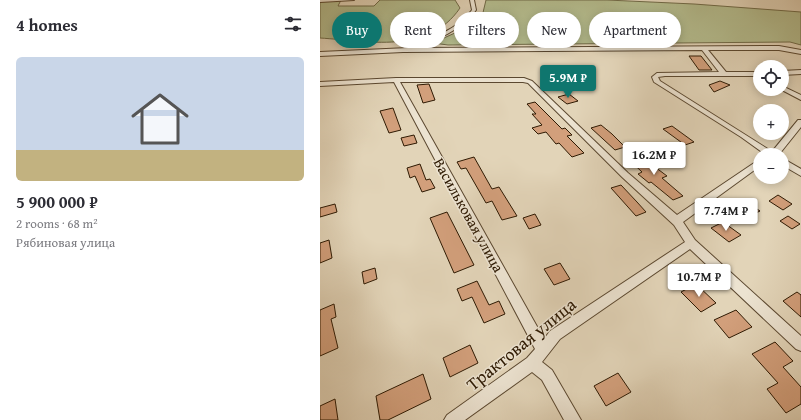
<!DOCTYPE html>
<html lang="en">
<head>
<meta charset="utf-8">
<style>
	body { margin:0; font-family:"Gentium Book Plus",serif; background:#f2f2f3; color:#2b2b33; height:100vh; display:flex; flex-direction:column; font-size:15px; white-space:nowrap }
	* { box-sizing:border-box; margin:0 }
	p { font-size:13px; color:#7c7c81 }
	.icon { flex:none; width:22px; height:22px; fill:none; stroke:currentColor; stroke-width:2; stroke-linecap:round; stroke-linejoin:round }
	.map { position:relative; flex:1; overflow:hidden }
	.sheet { display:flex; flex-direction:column; background:#fff; width:320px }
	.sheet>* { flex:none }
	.top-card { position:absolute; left:12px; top:12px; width:380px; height:36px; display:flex; gap:8px }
	.controls { position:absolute; left:433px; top:60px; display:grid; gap:8px }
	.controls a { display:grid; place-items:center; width:36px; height:36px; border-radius:50%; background:#fff; box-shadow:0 2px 10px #0003; font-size:20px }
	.price { position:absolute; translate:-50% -34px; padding:0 9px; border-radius:4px; background:#fff; color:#222; font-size:13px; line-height:26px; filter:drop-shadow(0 1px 2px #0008) }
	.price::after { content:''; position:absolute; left:50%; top:24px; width:12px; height:9px; margin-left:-6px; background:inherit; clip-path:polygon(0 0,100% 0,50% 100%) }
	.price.on { background:#0f766e; color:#fff }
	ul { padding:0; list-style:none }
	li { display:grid; align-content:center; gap:8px; height:212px; padding:0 16px }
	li+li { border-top:1px solid #e1e1e2 }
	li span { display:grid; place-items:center; height:124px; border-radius:6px; color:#555 }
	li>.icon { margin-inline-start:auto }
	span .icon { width:72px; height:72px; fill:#fffc; stroke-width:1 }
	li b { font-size:17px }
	h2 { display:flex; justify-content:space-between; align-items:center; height:48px; padding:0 16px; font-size:17px }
	.pill { padding:0 14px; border-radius:18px; background:#fff; box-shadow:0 2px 10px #0003; font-size:14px; line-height:36px }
	.pill.on { background:#0f766e; color:#fff }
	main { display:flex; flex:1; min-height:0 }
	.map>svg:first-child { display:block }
	.green { fill:#b4bc8e; stroke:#716b48 }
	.building { fill:#d29f7b; stroke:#2e1a03 }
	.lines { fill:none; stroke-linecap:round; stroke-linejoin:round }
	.minor-casing { stroke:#5b4830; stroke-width:2 }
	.minor { fill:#ece3d1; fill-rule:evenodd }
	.labels { text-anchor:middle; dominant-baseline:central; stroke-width:3; stroke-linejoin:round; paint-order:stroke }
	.street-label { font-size:15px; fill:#2e1a03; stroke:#ece3d1 }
	.near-street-label { font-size:18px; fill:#2e1a03; stroke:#ece3d1 }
</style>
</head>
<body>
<main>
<section class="sheet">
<h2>4 homes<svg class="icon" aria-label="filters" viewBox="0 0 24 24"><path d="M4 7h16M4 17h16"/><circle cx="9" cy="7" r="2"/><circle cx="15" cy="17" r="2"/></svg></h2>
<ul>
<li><span style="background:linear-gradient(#c9d6e8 75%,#c2b280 0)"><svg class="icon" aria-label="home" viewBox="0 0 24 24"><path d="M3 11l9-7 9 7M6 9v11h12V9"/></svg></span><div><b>5 900 000 ₽</b><p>2 rooms · 68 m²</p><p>Рябиновая улица</p></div></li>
</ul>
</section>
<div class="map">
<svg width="481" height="420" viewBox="0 0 481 420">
	<rect width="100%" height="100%" fill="#e2d4b8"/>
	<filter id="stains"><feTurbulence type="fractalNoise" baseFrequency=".005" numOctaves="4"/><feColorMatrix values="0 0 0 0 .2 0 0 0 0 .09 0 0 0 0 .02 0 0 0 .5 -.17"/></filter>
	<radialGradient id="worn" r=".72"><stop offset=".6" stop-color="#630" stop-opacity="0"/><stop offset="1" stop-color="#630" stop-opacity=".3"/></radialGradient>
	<!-- green -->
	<g class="green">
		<path d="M21,0L18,6H54L60,0H135L140,8C108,55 48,41 0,38V1Z"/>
		<path d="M166,0H287L374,4L481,12V45L470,42L128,45L113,43L161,21Z"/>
	</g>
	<!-- building -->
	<g class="building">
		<path d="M369,56H381L392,70H379Z"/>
		<path d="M400,81L410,85L394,92L389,85Z"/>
		<path d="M109,84L115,100L103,103L97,85Z"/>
		<path d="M249,94L258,101L247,104L238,97Z"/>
		<path d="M215,102L242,129L245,128L252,135L247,136L264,153L252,157L239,143L236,144L226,132L218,134L212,128L222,125L212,114H216L207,104Z"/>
		<path d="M73,108L81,130L69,133L60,111Z"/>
		<path d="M281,125L292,134L305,147L295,150L271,128Z"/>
		<path d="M352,126L374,142L365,145L343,129Z"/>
		<path d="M94,135L97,143L84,146L81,138Z"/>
		<path d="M315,152L332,168L335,167L347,176L342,178L363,196L353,200L331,182L329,183L318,174L322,172L305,156Z"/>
		<path d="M154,157L172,189L179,187L197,216L182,220L172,201L166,203L146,168L141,169L137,162Z"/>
		<path d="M100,164L106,180L110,179L115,188L102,192L95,176L90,178L87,168Z"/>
		<path d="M301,185L317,202L326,212L316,216L291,188Z"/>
		<path d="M458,195L472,204L463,210L449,201Z"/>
		<path d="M426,202L440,211L430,216L417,207Z"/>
		<path d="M15,204L17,212L0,217V208Z"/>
		<path d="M127,212L154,265L134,273L110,218Z"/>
		<path d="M215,214L221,225L209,229L203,218Z"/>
		<path d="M468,216L480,224L472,229L460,221Z"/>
		<path d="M403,222L421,235L409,242L391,228Z"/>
		<path d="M9,240L12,258L0,263V243Z"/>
		<path d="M240,263L250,279L234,285L224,269Z"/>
		<path d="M55,268L57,279L44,284L42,272Z"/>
		<path d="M157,281L169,305L179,301L185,314L164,323L152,297L142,301L137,289Z"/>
		<path d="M376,284L396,303L381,312L361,292Z"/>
		<path d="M477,292L481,295V317L463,301Z"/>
		<path d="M14,304L16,317L11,319L18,348L0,356V310Z"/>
		<path d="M416,310L432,327L409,338L394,320Z"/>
		<path d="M455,342L473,361L463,367L481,387V404L466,413L447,389L458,383L432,354Z"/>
		<path d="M150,345L158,363L130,377L123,358Z"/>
		<path d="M298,373L311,392L286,406L274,386Z"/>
		<path d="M103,374L111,399L68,420H60L56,396Z"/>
		<path d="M15,399L18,420H0V406Z"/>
	</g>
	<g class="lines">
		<defs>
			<g id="minor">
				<path d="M0,0H34L0,2Z"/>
				<path d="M150,0H154L156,10C141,31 116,40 92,48L459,46L481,50V54L459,50H388L406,72H440V76H345L338,77L340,81L451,151L455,148L478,120H481V127L461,152L456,155H446L421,137L334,82L332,77L337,73L399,72L382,50L83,52L0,56V52L88,48V46C111,39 137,30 152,10Z"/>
				<path d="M481,70V74L462,75V71Z"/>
				<path d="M76,78H204L212,81L308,173L357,215L440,159V166L363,222L375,240L481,336V351L476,349L370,249L240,339L222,362L232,370L261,420H244L222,380L212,372L145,420H124L127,415L207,358L215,349L74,82L0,86V82ZM80,82H203L208,83L302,177L354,225L365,242L230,331L224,339Z"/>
				<path d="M462,86L481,95V100L460,89H462Z"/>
				<path d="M462,158L481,169V176L462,165Z"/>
			</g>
		</defs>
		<!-- minor casing -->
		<use href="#minor" class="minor-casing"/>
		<!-- minor -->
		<use href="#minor" class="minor"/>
	</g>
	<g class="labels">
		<!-- street labels -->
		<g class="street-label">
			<text transform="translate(149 215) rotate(61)">Васильковая улица</text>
		</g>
		<!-- near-street labels -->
		<g class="near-street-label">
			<text transform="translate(201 344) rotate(-39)">Трактовая улица</text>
		</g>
	</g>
	<rect width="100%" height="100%" filter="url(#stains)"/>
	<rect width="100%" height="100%" fill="url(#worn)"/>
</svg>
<div class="controls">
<a><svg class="icon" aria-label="locate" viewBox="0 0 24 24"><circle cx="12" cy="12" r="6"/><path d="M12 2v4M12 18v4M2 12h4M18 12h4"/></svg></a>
<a>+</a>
<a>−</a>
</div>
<b class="price on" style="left:248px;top:99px">5.9M ₽</b>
<b class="price" style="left:334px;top:176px">16.2M ₽</b>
<b class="price" style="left:406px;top:232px">7.74M ₽</b>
<b class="price" style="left:379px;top:298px">10.7M ₽</b>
<div class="top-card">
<a class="pill on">Buy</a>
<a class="pill">Rent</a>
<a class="pill">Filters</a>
<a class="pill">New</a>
<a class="pill">Apartment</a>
</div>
</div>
</main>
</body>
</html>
